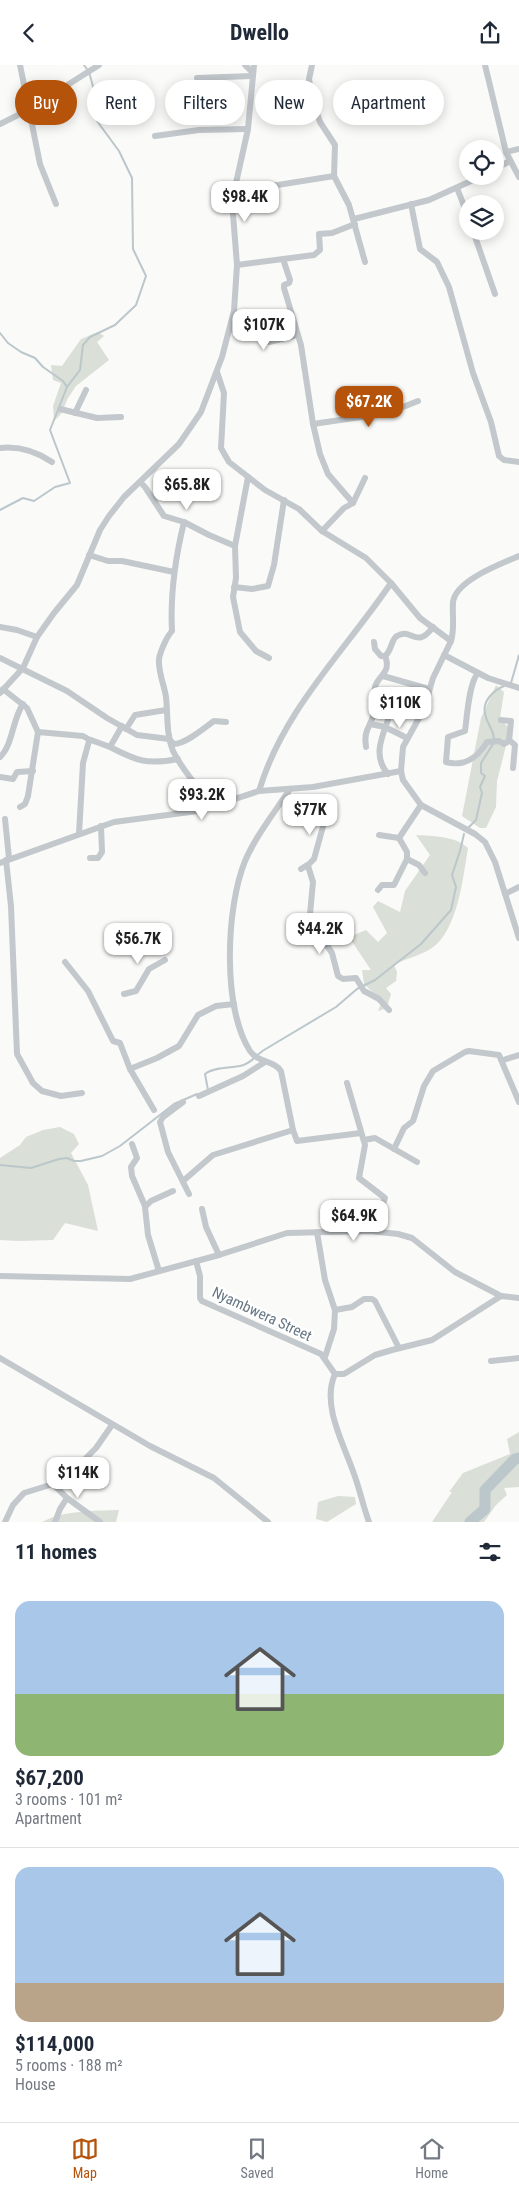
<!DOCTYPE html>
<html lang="en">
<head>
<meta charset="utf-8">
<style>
	body { margin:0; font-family:"Roboto Condensed",sans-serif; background:#f2f2f3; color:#1f2937; height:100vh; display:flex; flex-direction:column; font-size:19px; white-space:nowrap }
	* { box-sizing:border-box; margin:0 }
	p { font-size:16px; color:#747a83 }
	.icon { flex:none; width:28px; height:28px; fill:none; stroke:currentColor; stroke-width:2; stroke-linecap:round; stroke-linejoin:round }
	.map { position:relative; height:1457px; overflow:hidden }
	.sheet { display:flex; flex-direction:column; background:#fff; flex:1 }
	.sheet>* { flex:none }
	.hud { position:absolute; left:15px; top:15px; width:490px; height:45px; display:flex; gap:10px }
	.buttons { position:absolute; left:459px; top:75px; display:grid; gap:10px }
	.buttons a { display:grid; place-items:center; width:45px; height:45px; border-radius:50%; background:#fff; box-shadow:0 2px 12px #0003; font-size:25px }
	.price { position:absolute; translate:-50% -42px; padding:0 11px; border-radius:10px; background:#fff; color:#222; font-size:16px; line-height:32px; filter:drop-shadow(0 1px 2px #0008) }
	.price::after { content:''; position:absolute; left:50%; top:30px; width:15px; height:11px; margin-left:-8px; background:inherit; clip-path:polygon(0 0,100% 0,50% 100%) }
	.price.active { background:#b45309; color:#fff }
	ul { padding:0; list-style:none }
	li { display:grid; align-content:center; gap:10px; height:265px; padding:0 15px }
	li+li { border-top:1px solid #e0e1e3 }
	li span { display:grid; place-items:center; height:155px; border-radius:15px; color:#555 }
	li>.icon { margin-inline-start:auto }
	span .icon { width:90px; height:90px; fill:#fffc; stroke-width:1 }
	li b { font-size:21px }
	h2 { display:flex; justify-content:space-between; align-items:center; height:60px; padding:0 15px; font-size:21px }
	.tag { padding:0 18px; border-radius:22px; background:#fff; box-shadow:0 2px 12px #0003; font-size:18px; line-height:45px }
	.tag.active { background:#b45309; color:#fff }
	header { display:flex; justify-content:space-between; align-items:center; height:65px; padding:0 15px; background:#fff; font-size:22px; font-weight:700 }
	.dock { display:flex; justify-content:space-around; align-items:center; height:70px; border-top:1px solid #e0e1e3; background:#fff; font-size:14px; color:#747a83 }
	.dock a { display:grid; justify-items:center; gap:2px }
	.dock .active { color:#b45309 }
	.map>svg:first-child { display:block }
	.green { fill:#dadfd7 }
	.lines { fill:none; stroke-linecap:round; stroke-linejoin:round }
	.stream { stroke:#bbc7cb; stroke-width:2 }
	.river { stroke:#bbc7cb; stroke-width:11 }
	.minor { stroke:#c3c8cc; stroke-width:6 }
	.labels { text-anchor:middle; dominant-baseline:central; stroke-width:5; stroke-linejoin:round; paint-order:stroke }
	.street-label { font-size:15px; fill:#657683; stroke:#fff }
</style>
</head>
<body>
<header><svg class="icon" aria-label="back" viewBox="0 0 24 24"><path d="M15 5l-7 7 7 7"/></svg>Dwello<svg class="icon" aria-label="share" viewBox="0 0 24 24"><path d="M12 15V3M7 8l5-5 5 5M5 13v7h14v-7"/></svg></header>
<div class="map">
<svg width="519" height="1457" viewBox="0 0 519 1457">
	<rect width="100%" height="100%" fill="#fafaf8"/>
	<!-- green -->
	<g class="green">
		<path d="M98,267L104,271L97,277L109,295L76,321L68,333L61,349L54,356L53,341L61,318L53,315L51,300L62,301L81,274Z"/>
		<path d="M496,620L504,627L500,653L510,665L497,716L496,742L486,763H480L462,751L481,653Z"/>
		<path d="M416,770C432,771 456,771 468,783C463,812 458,865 432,883C420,891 406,893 394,900L397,907L396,916L386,923L391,929L387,943L378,946L382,936L364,919L362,905H371L349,872L366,865L378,877L387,868L373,842L378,836L400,847L405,826L430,790Z"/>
		<path d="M60,1062L74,1069L79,1079L71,1088L88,1120L98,1166L65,1158L53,1175L18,1176L0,1175V1093L20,1080L26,1072L43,1065Z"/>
		<path d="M519,1367V1422L504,1423L507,1430L496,1440L484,1457H432L452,1427H449L463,1408L510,1389L507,1374Z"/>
		<path d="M338,1431L355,1432L356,1439L327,1457L316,1454L318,1437Z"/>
		<path d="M119,1445L116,1457H42C64,1445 95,1446 119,1445Z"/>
	</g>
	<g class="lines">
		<!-- stream -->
		<g class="stream">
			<path d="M0,268L8,278L21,287L35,293L43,302L63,316L67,322"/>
			<path d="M0,445L23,433L34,436L55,422L70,418L50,365L67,322L80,305L83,280L90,272L115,260L136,240L146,211L133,184L132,113L119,86L97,56L94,25L89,7L84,0"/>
			<path d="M511,618L519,590"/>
			<path d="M494,675C494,664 486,658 485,648C482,636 494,625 504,621"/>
			<path d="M467,764L476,755L482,728L480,722L485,711L481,708V698L493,679"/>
			<path d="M208,1025L205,1009C214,1002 230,1003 240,1001C251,999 256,990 264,985L336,942L357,924L375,915L421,879L451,845L456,822L452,810L460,786L464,769"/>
			<path d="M0,1100L31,1103L59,1094L67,1093L74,1096H81L102,1091L120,1081L174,1039L197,1029"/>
			<path d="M473,1453L478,1457"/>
		</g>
		<!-- river -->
		<path class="river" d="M470,1457L485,1444V1425L515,1394L519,1393"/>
		<!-- minor -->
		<g class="minor">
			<path d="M20,0L40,99L56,139"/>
			<path d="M245,0L253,8"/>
			<path d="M312,0L309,14L312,34L320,57L335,80L334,111L349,140L365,197"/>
			<path d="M485,0L506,87L519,112"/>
			<path d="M197,13L252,11"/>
			<path d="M0,59L28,45L99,0"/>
			<path d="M155,71L199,65L248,64"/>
			<path d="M506,87L519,84"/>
			<path d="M495,104L510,96"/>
			<path d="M457,123L468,151"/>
			<path d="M234,127L334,111"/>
			<path d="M411,139L420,184L437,197L449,222L473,308L491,357L499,391L504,395L519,397"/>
			<path d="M354,154L429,135L482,111"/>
			<path d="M473,166L495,229"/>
			<path d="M283,194L290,215L289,218L284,220V223L301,280L313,359L320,389L328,409L353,438"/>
			<path d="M237,200L314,190L320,185L319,169L332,168L355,159"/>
			<path d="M231,264L269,277L297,270"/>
			<path d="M217,307L224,328L221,383L229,397L265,425L299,444L322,466L366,493L391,518L420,553L451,576L433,613L424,644L403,682L401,706L403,715L421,740L475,769L485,777L495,797L519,873"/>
			<path d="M60,344L97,353L121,352"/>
			<path d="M75,348L86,325"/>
			<path d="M313,359L388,348L418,336"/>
			<path d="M0,383C18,381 37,387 52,397"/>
			<path d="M248,412L235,481L236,513L233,532L240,567L256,586L269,593"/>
			<path d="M140,417L145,422L164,451L184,457L209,470L235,481"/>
			<path d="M184,457C175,494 170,528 172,566C167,571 160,587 159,594C158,607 164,619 166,632C168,650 166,669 173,686C183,706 200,725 215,742"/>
			<path d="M322,466L344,443L353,438L365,413"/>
			<path d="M89,490L108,496H122L174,507"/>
			<path d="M234,522L252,524L268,521L274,500L284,435"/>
			<path d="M0,562L17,565L37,572"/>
			<path d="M451,576C455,563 452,551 453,537C456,515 501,499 519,491"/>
			<path d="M374,577L375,584L381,591H385C392,586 391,574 397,571C412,562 416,585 433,562"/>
			<path d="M444,590L488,613L519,623"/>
			<path d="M0,593L67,626L107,653L137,670L169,674L174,679C186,679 204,663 214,656L226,657"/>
			<path d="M478,608C469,617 467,652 465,666L448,672L446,697C464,702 478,692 487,677L499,676L504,679L509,676L511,656L501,655"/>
			<path d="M383,611L429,624"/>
			<path d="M3,624L27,643L38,667L28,731L25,739L20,742"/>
			<path d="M0,628L23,603L37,572L54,548L77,520L100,465L109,451L124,432L179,379L201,347L222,292L234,246L237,200L233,149L234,127L248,64L254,0"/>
			<path d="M370,659L385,662L407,673"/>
			<path d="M126,664L135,650L166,645"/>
			<path d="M38,667L83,671L90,675"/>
			<path d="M509,675L515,680L513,703"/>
			<path d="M110,682C137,696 147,700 178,694"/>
			<path d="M366,682C363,662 372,663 374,646C376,638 374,630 375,622C378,610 392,608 385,591"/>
			<path d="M0,692C13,680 12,655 23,639"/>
			<path d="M388,709C373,692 381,674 388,655"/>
			<path d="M0,712L13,714L17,707L33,706"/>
			<path d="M290,724C275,747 256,770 245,796C226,843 222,942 250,986C258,998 274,995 281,1006L293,1065"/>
			<path d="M259,726C283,645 345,586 391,518"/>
			<path d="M5,754L9,793"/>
			<path d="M79,769L83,698L89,676L91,675L110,682L122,661"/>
			<path d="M379,770L399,773"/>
			<path d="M90,793H98L102,787L101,761"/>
			<path d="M407,794L419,800L425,808"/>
			<path d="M6,795L11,841L17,989L33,1018L42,1026L61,1031L82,1028"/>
			<path d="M0,798L114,757L198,746L259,726L313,722L401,706"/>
			<path d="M308,801L313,817L309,860L312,865L320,870L332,888L338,911L343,914L356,913L364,926L379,934L389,945"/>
			<path d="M301,804L309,799L314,794L327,747"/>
			<path d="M378,825L382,820H394L407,794V787L399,773L421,740"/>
			<path d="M505,829L519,822"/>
			<path d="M65,897L88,926L113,976L120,978L130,1004L154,1045"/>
			<path d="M124,929L136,926L149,904L165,895"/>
			<path d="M503,995L519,990"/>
			<path d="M130,1004L157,993L179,981L198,950L216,941L234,939"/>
			<path d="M347,1018L365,1080L359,1113L385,1133L373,1166"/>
			<path d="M199,1031L243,1011L265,997"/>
			<path d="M183,1037L163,1052L160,1057L168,1087L189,1129"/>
			<path d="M364,1075L375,1073L417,1097"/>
			<path d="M132,1079L137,1093L131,1102L132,1111L145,1141"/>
			<path d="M394,1084L404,1063L413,1056L424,1021L433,1006L465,987L469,986L499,990L519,1037"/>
			<path d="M183,1116L213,1090L293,1065L297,1076L361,1068"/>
			<path d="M202,1144L206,1162L219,1190"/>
			<path d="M317,1167L325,1215L335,1245"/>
			<path d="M196,1196L200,1211V1233L202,1236L321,1289L335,1309H344L375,1290L392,1285L432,1275L501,1231L519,1233"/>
			<path d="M159,1206L148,1170L145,1142L151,1136L173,1126"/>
			<path d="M0,1211L130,1214L219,1190L287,1168L370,1166L398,1169L412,1173L455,1207L501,1231"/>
			<path d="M325,1292L334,1264L335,1245L352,1242L364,1234H372L375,1236L399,1283"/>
			<path d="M0,1293L150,1381L214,1413L268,1457"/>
			<path d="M491,1296L519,1293"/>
			<path d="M335,1309C321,1340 344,1379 354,1409C360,1425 363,1441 369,1457"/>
			<path d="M53,1419L67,1433L60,1444L55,1457"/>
			<path d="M67,1433L100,1457"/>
			<path d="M5,1457L13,1440L24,1428L53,1419V1408L55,1405H74L96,1383L112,1360"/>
		</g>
	</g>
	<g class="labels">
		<!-- street labels -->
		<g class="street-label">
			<text transform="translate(262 1249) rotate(25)">Nyambwera Street</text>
		</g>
	</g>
</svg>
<div class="buttons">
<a><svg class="icon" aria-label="locate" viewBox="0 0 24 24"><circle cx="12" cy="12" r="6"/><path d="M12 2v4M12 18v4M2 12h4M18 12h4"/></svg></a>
<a><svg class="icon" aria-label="layers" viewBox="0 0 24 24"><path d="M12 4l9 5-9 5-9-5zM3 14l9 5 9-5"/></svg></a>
</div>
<b class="price" style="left:245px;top:158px">$98.4K</b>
<b class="price" style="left:264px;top:286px">$107K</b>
<b class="price active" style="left:369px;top:363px">$67.2K</b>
<b class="price" style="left:187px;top:446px">$65.8K</b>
<b class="price" style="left:400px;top:664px">$110K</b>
<b class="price" style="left:202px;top:756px">$93.2K</b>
<b class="price" style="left:310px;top:771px">$77K</b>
<b class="price" style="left:320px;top:890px">$44.2K</b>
<b class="price" style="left:138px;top:900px">$56.7K</b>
<b class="price" style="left:354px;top:1177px">$64.9K</b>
<b class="price" style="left:78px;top:1434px">$114K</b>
<div class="hud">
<a class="tag active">Buy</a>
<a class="tag">Rent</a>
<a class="tag">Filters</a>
<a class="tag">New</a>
<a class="tag">Apartment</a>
</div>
</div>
<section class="sheet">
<h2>11 homes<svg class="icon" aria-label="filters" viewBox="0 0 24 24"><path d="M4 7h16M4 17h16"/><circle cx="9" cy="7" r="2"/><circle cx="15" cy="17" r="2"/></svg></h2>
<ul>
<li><span style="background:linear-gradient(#a9c7e8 60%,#8fb573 0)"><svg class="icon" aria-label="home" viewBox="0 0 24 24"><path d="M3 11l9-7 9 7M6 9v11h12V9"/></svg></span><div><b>$67,200</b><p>3 rooms · 101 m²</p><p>Apartment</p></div></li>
<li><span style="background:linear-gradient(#a9c7e8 75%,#b9a48a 0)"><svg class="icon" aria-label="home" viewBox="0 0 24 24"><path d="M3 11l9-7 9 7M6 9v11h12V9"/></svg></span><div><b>$114,000</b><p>5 rooms · 188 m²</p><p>House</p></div></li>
</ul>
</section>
<nav class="dock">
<a class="active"><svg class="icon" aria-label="map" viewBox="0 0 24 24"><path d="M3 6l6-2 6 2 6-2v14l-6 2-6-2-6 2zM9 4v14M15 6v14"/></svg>Map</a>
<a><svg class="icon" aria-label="saved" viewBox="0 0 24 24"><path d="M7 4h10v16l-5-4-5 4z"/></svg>Saved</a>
<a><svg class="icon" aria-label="home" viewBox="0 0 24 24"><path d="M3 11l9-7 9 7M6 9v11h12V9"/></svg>Home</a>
</nav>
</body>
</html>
